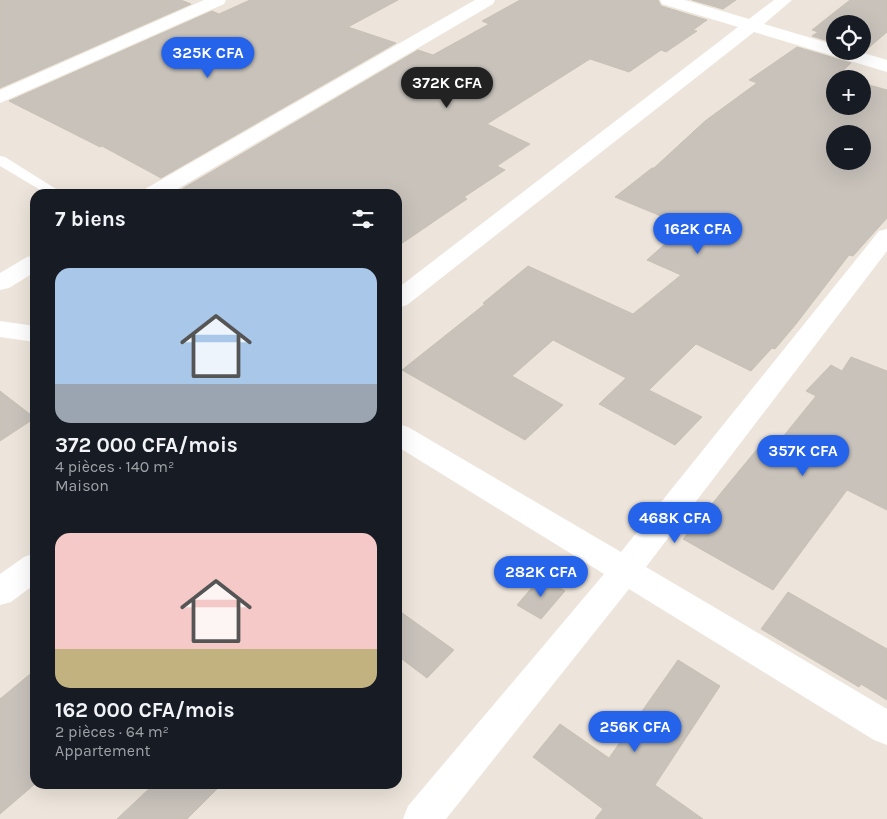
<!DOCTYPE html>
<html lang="fr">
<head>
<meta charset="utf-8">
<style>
	body { margin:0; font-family:Karla,sans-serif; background:#242831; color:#f1f3f6; height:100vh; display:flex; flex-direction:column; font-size:19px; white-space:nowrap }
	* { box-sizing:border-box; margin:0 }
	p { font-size:16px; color:#9ea1a6 }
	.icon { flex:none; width:28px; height:28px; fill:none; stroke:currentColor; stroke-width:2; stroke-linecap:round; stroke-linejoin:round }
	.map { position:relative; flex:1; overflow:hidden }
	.panel { position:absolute; left:30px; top:189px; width:372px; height:600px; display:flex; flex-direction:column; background:#171b24; border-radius:15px; box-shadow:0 5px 20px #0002 }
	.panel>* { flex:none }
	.buttons { position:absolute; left:826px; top:15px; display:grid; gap:10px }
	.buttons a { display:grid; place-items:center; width:45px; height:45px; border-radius:50%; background:#171b24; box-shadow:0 5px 20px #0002; font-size:25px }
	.price { position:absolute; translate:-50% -42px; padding:0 11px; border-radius:18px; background:#2563eb; color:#fff; font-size:16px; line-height:32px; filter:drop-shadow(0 1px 2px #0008) }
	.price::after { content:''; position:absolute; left:50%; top:30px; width:15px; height:11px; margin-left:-8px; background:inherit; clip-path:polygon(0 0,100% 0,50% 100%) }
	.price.on { background:#222; color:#fff }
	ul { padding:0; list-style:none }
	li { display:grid; align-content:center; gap:10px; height:265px; padding:0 25px }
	li span { display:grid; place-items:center; height:155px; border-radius:15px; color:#555 }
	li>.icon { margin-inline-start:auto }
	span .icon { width:90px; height:90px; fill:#fffc; stroke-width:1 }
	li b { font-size:21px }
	h2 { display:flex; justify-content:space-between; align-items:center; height:60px; padding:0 25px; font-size:21px }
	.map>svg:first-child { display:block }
	.building { fill:#c8c2bb; stroke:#c8c1b5; fill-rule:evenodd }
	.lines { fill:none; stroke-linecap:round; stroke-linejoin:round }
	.service { fill:#fff; fill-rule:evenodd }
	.minor { fill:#fff; fill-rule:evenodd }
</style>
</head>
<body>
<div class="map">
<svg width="887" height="819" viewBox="0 0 887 819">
	<rect width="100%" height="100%" fill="#ede5db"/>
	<!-- building -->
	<g class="building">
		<path d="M0,0H181L191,4L0,88Z"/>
		<path d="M250,0H398L348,27L396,43L161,178L102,146L100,147L9,101L212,11L219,14Z"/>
		<path d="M520,0H658L661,6L707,20L693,30L697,31L666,52L661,50L629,72L590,59L487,124L530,144L497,166L505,170L464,197L467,199L398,246V194H191L182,189L418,50L433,55L489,24L482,21Z"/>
		<path d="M692,0H736L723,9Z"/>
		<path d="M850,0H887V32L865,51H862V24H835V43L812,36L818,32L812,30Z"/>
		<path d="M797,47L851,63L838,75L849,79H835V106H862V83L887,90V218L853,256L849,255L796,324L775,349L772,348L751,371L696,344L649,390L702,417L675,445L599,404L626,378L553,340L512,376L563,405L525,440L402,370L485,304L483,303L528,266L633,314L681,275L647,260L685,226L615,197L652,168H654L705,121L757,83L749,80ZM835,134H862V161H835Z"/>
		<path d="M851,357L887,371V510L847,490L773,590L683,539L758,448L769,454L816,396L806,391L831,365L842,371Z"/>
		<path d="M0,391L35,418L0,441Z"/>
		<path d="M541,577L565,591L541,619L517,605Z"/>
		<path d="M788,592L887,649V700L861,684L859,687L761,629Z"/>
		<path d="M398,610L454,650L427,678L398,656Z"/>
		<path d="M678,660L720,686L655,785L703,819H595L603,809L533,757L560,724L609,758Z"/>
		<path d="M35,670V784L0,814V699Z"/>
		<path d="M154,784H222L187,819H117Z"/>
	</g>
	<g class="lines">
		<!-- service -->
		<path class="service" d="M0,156L5,157L64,194H47L0,166Z"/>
		<!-- minor -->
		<g class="minor">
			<path d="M204,0H226L224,4L0,103V90Z"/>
			<path d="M475,0H495L493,4L169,194H142L145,189Z"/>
			<path d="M660,0H685L749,19L774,0H792L764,24L835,45V51H857L887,60V72L754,32L407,305L398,308V288L738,27L662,4Z"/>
			<path d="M887,229V251L646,567L887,709V745L874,740L629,589L446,819H403L408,806L604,574L398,447V424L408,427L621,552L879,231Z"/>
			<path d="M35,255V272L9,288L0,290V273L27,257Z"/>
			<path d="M0,321L35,326V342L0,337Z"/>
			<path d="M35,553V584L11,602L0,605V574L24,557Z"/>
		</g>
	</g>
</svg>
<div class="buttons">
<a><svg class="icon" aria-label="locate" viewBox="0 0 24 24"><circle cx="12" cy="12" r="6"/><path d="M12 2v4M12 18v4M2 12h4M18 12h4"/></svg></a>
<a>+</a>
<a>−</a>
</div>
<b class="price" style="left:208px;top:79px">325K CFA</b>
<b class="price on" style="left:447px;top:109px">372K CFA</b>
<b class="price" style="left:698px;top:255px">162K CFA</b>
<b class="price" style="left:803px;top:477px">357K CFA</b>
<b class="price" style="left:675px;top:544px">468K CFA</b>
<b class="price" style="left:541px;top:598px">282K CFA</b>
<b class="price" style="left:635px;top:753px">256K CFA</b>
<section class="panel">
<h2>7 biens<svg class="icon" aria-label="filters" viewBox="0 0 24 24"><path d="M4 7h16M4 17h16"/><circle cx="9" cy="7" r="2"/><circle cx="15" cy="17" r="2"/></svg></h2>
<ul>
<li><span style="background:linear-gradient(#a9c7e8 75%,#9aa5b1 0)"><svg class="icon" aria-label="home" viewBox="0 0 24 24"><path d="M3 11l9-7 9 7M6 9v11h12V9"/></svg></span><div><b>372 000 CFA/mois</b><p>4 pièces · 140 m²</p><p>Maison</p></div></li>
<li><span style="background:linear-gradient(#f6c9c9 75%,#c2b280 0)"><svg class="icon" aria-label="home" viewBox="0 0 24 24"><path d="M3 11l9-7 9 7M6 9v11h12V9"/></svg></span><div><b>162 000 CFA/mois</b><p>2 pièces · 64 m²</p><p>Appartement</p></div></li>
</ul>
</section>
</div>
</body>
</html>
